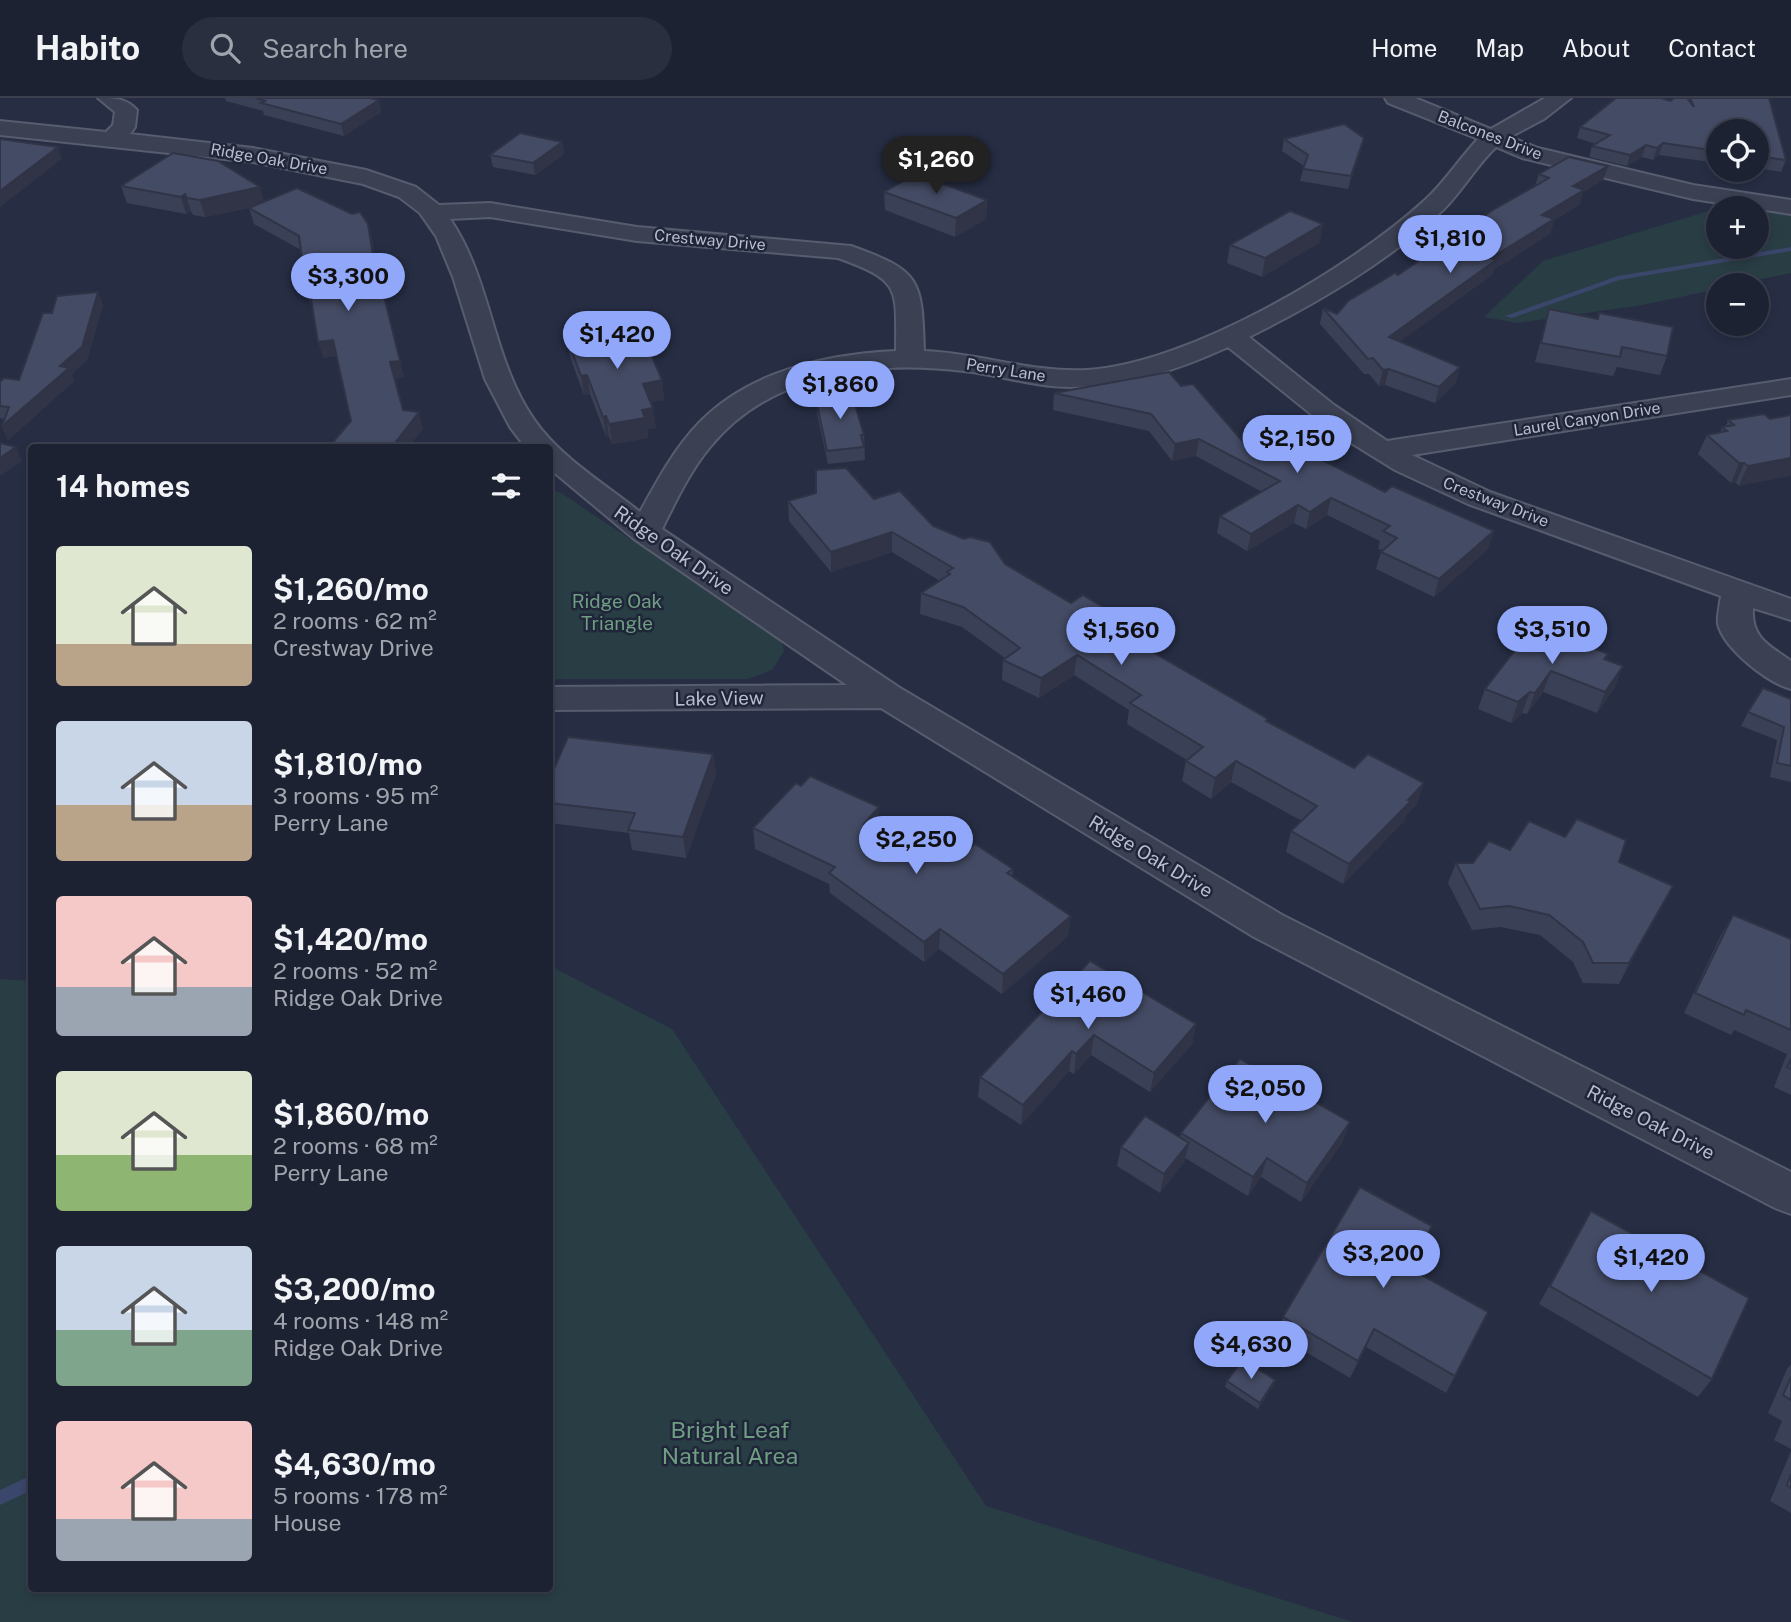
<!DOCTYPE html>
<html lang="en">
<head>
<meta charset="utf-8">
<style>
	body { margin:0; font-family:"Public Sans",sans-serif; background:#2a2f3f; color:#f1f3f6; height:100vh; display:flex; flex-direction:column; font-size:26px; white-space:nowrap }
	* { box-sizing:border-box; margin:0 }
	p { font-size:23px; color:#a0a4ac }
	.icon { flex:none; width:38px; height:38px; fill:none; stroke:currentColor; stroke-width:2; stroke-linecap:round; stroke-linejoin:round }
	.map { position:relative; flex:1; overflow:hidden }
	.sheet { position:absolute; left:28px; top:346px; width:525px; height:1148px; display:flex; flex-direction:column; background:#1d2233; border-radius:7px; box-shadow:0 4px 10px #0003,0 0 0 2px #3b3f4e }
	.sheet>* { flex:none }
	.fabs { position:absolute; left:1706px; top:21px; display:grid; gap:14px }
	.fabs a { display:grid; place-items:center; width:63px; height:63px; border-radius:50%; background:#1d2233; box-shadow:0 4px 10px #0003,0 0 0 2px #3b3f4e; font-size:35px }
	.price { position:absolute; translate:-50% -60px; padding:0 16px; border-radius:24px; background:#91a7fa; color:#111; font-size:23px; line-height:46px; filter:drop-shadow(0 2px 4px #0008) }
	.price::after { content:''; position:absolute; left:50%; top:42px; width:21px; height:16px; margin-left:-10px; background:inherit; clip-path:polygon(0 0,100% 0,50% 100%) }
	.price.on { background:#222; color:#fff }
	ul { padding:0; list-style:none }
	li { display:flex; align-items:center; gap:21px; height:175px; padding:0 28px }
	li span { display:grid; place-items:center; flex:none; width:196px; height:140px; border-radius:7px; color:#555 }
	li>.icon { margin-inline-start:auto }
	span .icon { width:84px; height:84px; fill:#fffc; stroke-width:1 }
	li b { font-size:30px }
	h2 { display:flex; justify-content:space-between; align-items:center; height:84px; padding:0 28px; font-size:30px }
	header { display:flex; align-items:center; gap:42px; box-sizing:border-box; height:98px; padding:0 35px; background:#1d2233; border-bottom:2px solid #3b3f4e }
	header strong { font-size:33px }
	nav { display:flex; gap:38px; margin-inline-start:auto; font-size:24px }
	.search { width:490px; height:63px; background:#2a2f3f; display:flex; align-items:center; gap:18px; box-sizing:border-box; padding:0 24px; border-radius:38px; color:#a0a4ac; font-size:26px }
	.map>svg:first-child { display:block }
	.green { fill:#293d45 }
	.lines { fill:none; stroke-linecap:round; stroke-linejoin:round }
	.stream { fill:#3b466b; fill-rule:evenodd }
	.minor-casing { stroke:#575c6e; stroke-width:4 }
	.minor { fill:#3b4153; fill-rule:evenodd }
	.wall { fill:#3a4056 }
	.shaded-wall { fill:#303446 }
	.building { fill:#444b64; stroke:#303446; stroke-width:2 }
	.labels { text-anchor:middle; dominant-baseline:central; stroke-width:5; stroke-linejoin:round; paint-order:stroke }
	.far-street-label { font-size:16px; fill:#b9bdcd; stroke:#202639 }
	.street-label { font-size:19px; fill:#b9bdcd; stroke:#202639 }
	.park-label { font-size:19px; fill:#6f9e82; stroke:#202639 }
	.near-park-label { font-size:23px; fill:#6f9e82; stroke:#202639 }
</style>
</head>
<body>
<header>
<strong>Habito</strong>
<div class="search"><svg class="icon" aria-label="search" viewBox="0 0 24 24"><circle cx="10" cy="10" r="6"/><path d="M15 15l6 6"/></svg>Search here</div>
<nav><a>Home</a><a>Map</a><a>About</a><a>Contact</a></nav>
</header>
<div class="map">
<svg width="1791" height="1524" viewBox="0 0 1791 1524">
	<rect width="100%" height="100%" fill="#272e44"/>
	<!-- green -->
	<g class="green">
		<path d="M1725,108L1743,110H1718V149H1757V112L1791,116V175L1734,187H1718V191L1642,207L1517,225L1484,219L1543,163Z"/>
		<path d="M550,391L561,395L781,541L784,553L772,572L747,581H550Z"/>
		<path d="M550,868L672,931L986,1408L1353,1524H0V881L31,883L32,1491H550Z"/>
	</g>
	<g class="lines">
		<!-- stream -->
		<g class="stream">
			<path d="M1791,149V153L1619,182L1512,220L1505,218L1618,178Z"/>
			<path d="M32,1377V1392L0,1407V1392Z"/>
		</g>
		<defs>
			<path id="minor" d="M98,0C114,0 126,0 137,12L135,29L130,36L253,50L366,72L416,89L439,107L490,105L637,129L851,148C921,173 922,181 924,253C979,255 1032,275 1087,272C1189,266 1351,170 1425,102C1445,84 1459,61 1478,41L1388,5L1385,0H1415L1491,31L1545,0H1571L1544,21L1510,39L1538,50L1693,87L1791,102V116L1693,101L1522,60L1496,49C1476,68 1463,92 1444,111C1388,164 1317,205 1249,239L1334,307L1387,343L1791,281V297L1412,357L1490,394L1791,501V522L1753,510C1751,540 1769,547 1791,563V591C1768,585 1724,551 1718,526C1717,518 1720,506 1721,498L1468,406L1395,372L1332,333L1228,249C1178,272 1126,289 1070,289C1034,289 1000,277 964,273C875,262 771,274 710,349C690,373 676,403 662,431L900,590L1282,817L1791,1074V1116L1775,1110L1254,839L881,610L550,612V589L847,587L634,441L550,371V350H526L510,329L485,281L453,179L436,138L420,115L399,99L363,86L253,64L0,37V23L106,34L113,27L115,14ZM490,119L637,143L838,160C902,183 896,190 896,253C827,256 749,273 699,325C674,351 657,383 640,414C605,386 561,360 535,323C492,263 492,182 450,121Z"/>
		</defs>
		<!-- minor casing -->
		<use href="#minor" class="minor-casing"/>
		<!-- minor -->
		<use href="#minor" class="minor"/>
	</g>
	<!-- wall -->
	<g class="wall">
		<path d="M225,0H370L381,14L344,38L264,17L263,13L226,3Z"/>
		<path d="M1675,0H1769L1786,62L1781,74L1757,70V33H1718V65L1659,57L1653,62L1642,59L1627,68L1589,59L1592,48L1596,46L1577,40L1580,29L1670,3Z"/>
		<path d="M1284,41L1361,52L1348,91L1300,83L1304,68L1282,53Z"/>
		<path d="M562,44L564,56L535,77L493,69L490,57Z"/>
		<path d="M1608,68L1603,82L1583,94L1579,107L1554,122L1550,136L1494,171L1492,177L1400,243L1456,285L1435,305L1385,287L1379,288L1369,276H1364L1320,226L1323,210L1337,216L1535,88L1539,76Z"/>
		<path d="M121,88L265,104L372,142L379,190L404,279L395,281L403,312L423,331L351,323L336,258L323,260L312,206H310L301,152L254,126L249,110L253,109L205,119L193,117L191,113L186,116L127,105Z"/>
		<path d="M884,94L987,102L986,121L955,139L885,112Z"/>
		<path d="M1320,144L1262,179L1227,165L1230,147Z"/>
		<path d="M103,207L87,262L72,276L74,283L8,342L2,328L5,321L0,320V284L19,282Z"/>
		<path d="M1549,211L1597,221L1599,215L1667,258L1660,277L1617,269L1613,278L1535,264Z"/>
		<path d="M567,240L662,282L664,302L651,304L656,330L647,331L648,340L612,346L609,338H606L590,296L584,297L570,259Z"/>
		<path d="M1181,288L1250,352L1274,349L1326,364L1488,451L1434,499L1376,471L1381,454L1382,452L1378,451L1380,443L1327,417L1306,431L1294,425L1247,453L1217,435L1220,418L1262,394L1196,358L1172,363L1149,333L1053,312L1054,295Z"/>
		<path d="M816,303L864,337L865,362L828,366L817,316Z"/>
		<path d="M1770,321L1739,388L1736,385H1731L1698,356L1707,337L1720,335L1722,329L1726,328L1728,322Z"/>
		<path d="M874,401L933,428L1005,466L1124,538L1268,621V624L1417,706L1406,717L1404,723L1343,786L1286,754L1291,733L1302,723L1231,684L1211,701L1182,683L1186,663L1187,662L1127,626L1129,612L1074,577L1039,600L1002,582L1003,562L1005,560L962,529L920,516L921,495L940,483L892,454L831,474L789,423L788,403Z"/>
		<path d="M1556,541L1608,556L1606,561L1615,589L1597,615L1543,594L1527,616L1522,615L1511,625L1478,611L1485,591L1520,552Z"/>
		<path d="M1791,601V684L1770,679L1777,642L1741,628L1748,614Z"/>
		<path d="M713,656L716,677L686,760L632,752L629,735L550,725V680Z"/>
		<path d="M879,709V730L877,732L935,758H960L1013,771L1012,779L1068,838L1002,896L939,851L924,864L830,795L829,786L755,751L753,730Z"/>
		<path d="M1510,752L1619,764L1662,808L1619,886L1583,885L1573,864L1540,837L1501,829L1472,832L1448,785L1456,765H1473Z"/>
		<path d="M1733,817L1791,841V997L1774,989L1787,956L1734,932L1731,937L1684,915L1721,837Z"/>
		<path d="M1090,863L1196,926L1192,946L1150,994L1091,957L1074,976L1069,973L1021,1027L978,999L980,979Z"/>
		<path d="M1181,1035L1343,1043L1301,1104L1261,1079L1248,1098L1185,1060L1184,1064L1160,1095L1117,1068L1121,1049L1180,1040Z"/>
		<path d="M1591,1113L1712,1281L1698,1299L1539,1206Z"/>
		<path d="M1432,1128L1410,1170L1455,1278L1446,1295L1366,1249L1350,1280L1277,1237L1283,1219Z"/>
		<path d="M1791,1266V1351L1774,1342L1782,1323L1768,1315L1787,1271Z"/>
		<path d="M1227,1283L1273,1288L1258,1311L1225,1289Z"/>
		<path d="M1791,1353V1415L1770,1403Z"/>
	</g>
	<!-- shaded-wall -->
	<g class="shaded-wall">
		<path d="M379,2L381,14L344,38L341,26Z"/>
		<path d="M1364,40L1361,52L1348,91L1351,78Z"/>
		<path d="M562,44L564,56L535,77L533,65Z"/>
		<path d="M1663,45L1659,57L1653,62L1657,50Z"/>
		<path d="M1646,47L1642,59L1627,68L1630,57Z"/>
		<path d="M58,49L62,61L0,109V93Z"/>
		<path d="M1608,68L1603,82L1583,94L1579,107L1554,122L1550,136L1494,171L1492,177L1385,254L1389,239L1491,160L1542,117L1573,88Z"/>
		<path d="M260,89L265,106L205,119L200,102Z"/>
		<path d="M185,96L191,113L186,116L181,99Z"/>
		<path d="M987,102L986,121L955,139L956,120Z"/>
		<path d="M368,126L372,142L382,207L378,190Z"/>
		<path d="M1323,126L1320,144L1262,179L1265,160Z"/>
		<path d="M309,189L313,206H310L306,190Z"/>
		<path d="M382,190L404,279L394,281L390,264Z"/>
		<path d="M98,194L103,207L87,262L72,276L74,283L8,342L2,328L60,268Z"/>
		<path d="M333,242L337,258L323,260L318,244Z"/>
		<path d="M1460,269L1456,285L1435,305L1439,289Z"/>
		<path d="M1389,271L1385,287L1379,288L1383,272Z"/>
		<path d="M587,277L590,296L584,297L581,278Z"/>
		<path d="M662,282L664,302L646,305L643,286Z"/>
		<path d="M653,310L656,330L647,331L648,340L612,346L609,326L642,312Z"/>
		<path d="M419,314L423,331L408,350H391Z"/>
		<path d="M606,318L609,338H606L603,319Z"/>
		<path d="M1199,341L1196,358L1172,363L1175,346Z"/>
		<path d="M1330,348L1326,365L1314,358Z"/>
		<path d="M16,349L22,363L0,378V360Z"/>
		<path d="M1791,360V378L1739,388L1748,368Z"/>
		<path d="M1739,365H1744L1736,385H1731Z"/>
		<path d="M1331,400L1327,417L1306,431L1310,414Z"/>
		<path d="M1298,407L1294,425L1247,453L1251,436Z"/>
		<path d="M1494,433L1488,451L1434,499L1439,481Z"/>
		<path d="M892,434V454L831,474V454Z"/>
		<path d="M1126,523L1123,543L1113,531Z"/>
		<path d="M1077,557L1074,577L1039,600L1041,580Z"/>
		<path d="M1623,568L1615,589L1597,615L1605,594Z"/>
		<path d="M1551,573L1543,594L1527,616L1535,595Z"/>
		<path d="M1530,594L1522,615L1511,625L1518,604Z"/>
		<path d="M713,656L716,677L686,760L683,739Z"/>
		<path d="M1236,663L1231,684L1211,701L1215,680Z"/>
		<path d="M1424,685L1417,706L1406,717L1404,723L1343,786L1349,766Z"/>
		<path d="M879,709V730L864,746V726Z"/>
		<path d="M1673,788L1662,808L1619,886L1629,865Z"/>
		<path d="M1071,818L1068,838L1002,896L1003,876Z"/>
		<path d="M940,831L939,851L924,864V844Z"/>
		<path d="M1196,926L1192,946L1150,994L1154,975Z"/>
		<path d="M1094,937L1091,957L1074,976L1076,956Z"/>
		<path d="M1072,953L1069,973L1021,1027L1023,1007Z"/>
		<path d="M1350,1024L1343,1043L1301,1104L1307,1085Z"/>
		<path d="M1189,1045L1184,1064L1160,1095L1164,1076Z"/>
		<path d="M1267,1060L1261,1079L1248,1098L1253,1079Z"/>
		<path d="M1432,1128L1423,1146L1400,1188L1409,1170Z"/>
		<path d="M1374,1231L1366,1249L1350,1280L1358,1263Z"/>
		<path d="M1275,1282L1273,1288L1258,1311L1260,1305Z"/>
	</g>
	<!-- building -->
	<g class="building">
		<path d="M256,0H370L379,2L341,26L261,5L265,3Z"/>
		<path d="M1616,0H1661L1670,3L1675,0H1687L1694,9L1690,0H1769L1786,62L1757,58V33H1718V53L1663,45L1657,50L1646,47L1630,57L1592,48L1610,37L1580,29Z"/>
		<path d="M1344,26L1364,40L1351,78L1303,71L1308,57L1284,41Z"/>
		<path d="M520,35L562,44L533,65L490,57Z"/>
		<path d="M0,41L58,49L0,93Z"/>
		<path d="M173,55L218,63L260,89L200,102L187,100L185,96L181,99L121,88Z"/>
		<path d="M1569,59L1608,68L1573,88L1584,92L1542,117L1554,121L1491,160L1496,162L1389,239L1460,269L1439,289L1389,271L1383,272L1373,260L1368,261L1323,210L1337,216L1348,203L1395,175L1398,177L1493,112L1549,80L1539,76Z"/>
		<path d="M916,76L987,102L956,120L884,94Z"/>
		<path d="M297,90L352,116L360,114L368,126L378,190H382L400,263L390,264L403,312L419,314L391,350H328L351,323L333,242L318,244L309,189L306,190L299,138L249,110Z"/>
		<path d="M1290,113L1323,126L1265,160L1230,147Z"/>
		<path d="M98,194L82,249L60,268L69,270L2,328L9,309L0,308V284L4,280L19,282L43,215H52L57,198Z"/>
		<path d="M1549,211L1598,221L1599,215L1673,229L1667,258L1622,249L1620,259L1541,245Z"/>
		<path d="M639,228L662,282L643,286L653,310L642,312L645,320L609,326L606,318L603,319L587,277L581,278L567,240Z"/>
		<path d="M1169,274L1181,288L1193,286L1250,352L1263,343L1274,349L1300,333L1330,348L1314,358L1385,394L1392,388L1494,433L1439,481L1381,454L1397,440L1383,433L1390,428L1331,400L1310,414L1298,407L1251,436L1220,418L1280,383L1199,341L1175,346L1151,316L1054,295Z"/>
		<path d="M851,293L864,337H861L864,349L827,353L816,302L825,295Z"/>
		<path d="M1764,316L1770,321L1791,317V360L1748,368L1744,365H1739L1707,337L1727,333L1722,329L1734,327L1728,322Z"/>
		<path d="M0,345L16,349L0,360Z"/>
		<path d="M846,370L874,401L900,393L933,428L964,441L970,439L990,444L1005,466L1071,505L1083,497L1126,523L1113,531L1268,621L1266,623L1354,670L1368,656L1424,685L1408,702L1411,703L1349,766L1291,733L1317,708L1236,663L1215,680L1186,663L1203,649L1130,605L1141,597L1077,557L1041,580L1003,562L1020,550L963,509L921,495L950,476L947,474L953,470L892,434L831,454L788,403L816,395V372Z"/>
		<path d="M1535,533L1556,541L1559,536L1608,556L1604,561L1623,568L1605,594L1551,573L1535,595L1530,594L1518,604L1485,591L1516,551L1520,552Z"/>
		<path d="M1763,590L1791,601V668L1777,665L1784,629L1748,614Z"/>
		<path d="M568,639L713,656L683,739L628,732L635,715L550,705V680Z"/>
		<path d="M810,678L879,709L864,726L935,758L945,751L960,758L975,746L1013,771L1007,775L1071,818L1003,876L940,831L924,844L829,775L835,769L753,730L796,685L801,688Z"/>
		<path d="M1577,721L1626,742L1619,764L1673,788L1629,865H1593L1583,844L1549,817L1509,808L1480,811L1456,765H1473L1489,743L1510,752L1529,723L1565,739Z"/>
		<path d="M1733,817L1791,841V932L1746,912L1744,917L1695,895Z"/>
		<path d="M1090,863L1196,926L1154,975L1094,937L1076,956L1072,953L1023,1007L980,979Z"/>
		<path d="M1240,961L1350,1024L1307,1085L1267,1060L1253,1079L1181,1035Z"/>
		<path d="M1791,961V971L1787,969Z"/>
		<path d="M1145,1018L1189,1045L1164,1076L1121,1049Z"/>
		<path d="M1360,1089L1432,1128L1409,1170L1488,1214L1455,1278L1374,1231L1358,1263L1283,1219Z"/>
		<path d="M1591,1113L1749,1200L1712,1281L1550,1188Z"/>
		<path d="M1243,1261L1275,1282L1260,1305L1227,1283Z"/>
		<path d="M1791,1279V1302L1783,1297Z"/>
		<path d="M1791,1376V1390L1787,1387Z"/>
	</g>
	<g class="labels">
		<!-- far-street labels -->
		<g class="far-street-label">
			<text transform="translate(1490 37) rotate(21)">Balcones Drive</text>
			<text transform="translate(269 61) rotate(10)">Ridge Oak Drive</text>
			<text transform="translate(710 142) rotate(5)">Crestway Drive</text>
			<text transform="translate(1006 272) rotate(9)">Perry Lane</text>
			<text transform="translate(1587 321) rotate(-9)">Laurel Canyon Drive</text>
			<text transform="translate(1496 404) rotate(21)">Crestway Drive</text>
		</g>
		<!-- street labels -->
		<g class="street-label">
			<text transform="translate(674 452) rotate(35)">Ridge Oak Drive</text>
			<text transform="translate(719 600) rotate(-1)">Lake View</text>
			<text transform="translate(1151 758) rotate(31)">Ridge Oak Drive</text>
			<text transform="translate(1651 1024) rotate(27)">Ridge Oak Drive</text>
		</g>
		<!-- park labels -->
		<g class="park-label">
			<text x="617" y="503">Ridge Oak<tspan x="617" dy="22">Triangle</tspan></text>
		</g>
		<!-- near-park labels -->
		<g class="near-park-label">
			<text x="730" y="1331">Bright Leaf<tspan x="730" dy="26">Natural Area</tspan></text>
		</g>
	</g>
</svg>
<div class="fabs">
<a><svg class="icon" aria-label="locate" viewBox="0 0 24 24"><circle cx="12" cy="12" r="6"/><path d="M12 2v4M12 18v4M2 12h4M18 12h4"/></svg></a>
<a>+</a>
<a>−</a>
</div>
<b class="price on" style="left:936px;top:98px">$1,260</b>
<b class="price" style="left:1450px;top:177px">$1,810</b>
<b class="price" style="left:348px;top:215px">$3,300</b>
<b class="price" style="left:617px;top:273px">$1,420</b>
<b class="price" style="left:840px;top:323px">$1,860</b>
<b class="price" style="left:1297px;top:377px">$2,150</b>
<b class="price" style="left:1552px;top:568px">$3,510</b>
<b class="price" style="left:1121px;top:569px">$1,560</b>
<b class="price" style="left:916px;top:778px">$2,250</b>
<b class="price" style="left:1088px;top:933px">$1,460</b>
<b class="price" style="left:1265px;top:1027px">$2,050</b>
<b class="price" style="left:1383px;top:1192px">$3,200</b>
<b class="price" style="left:1651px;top:1196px">$1,420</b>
<b class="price" style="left:1251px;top:1283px">$4,630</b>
<section class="sheet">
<h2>14 homes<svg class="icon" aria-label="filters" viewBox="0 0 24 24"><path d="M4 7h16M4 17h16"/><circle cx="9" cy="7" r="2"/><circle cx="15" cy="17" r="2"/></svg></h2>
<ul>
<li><span style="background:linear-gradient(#dfe7d0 70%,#b9a48a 0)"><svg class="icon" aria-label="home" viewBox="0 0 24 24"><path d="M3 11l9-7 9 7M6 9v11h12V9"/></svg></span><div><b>$1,260/mo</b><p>2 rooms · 62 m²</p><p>Crestway Drive</p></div></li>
<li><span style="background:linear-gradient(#c9d6e8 60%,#b9a48a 0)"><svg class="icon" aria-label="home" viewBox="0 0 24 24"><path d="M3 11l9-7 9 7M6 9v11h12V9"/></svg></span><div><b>$1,810/mo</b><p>3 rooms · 95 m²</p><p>Perry Lane</p></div></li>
<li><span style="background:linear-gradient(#f6c9c9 65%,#9aa5b1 0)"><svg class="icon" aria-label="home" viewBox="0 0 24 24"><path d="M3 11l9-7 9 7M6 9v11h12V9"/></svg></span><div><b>$1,420/mo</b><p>2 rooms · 52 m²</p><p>Ridge Oak Drive</p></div></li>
<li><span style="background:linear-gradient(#dfe7d0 60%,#8fb573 0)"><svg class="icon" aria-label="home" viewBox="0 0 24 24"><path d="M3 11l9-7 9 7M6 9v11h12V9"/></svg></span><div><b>$1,860/mo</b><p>2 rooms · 68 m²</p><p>Perry Lane</p></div></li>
<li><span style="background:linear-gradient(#c9d6e8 60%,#7fa58c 0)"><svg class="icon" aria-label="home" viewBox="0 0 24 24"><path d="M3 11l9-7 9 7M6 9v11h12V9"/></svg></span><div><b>$3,200/mo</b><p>4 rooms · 148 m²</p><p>Ridge Oak Drive</p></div></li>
<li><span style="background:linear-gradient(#f6c9c9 70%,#9aa5b1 0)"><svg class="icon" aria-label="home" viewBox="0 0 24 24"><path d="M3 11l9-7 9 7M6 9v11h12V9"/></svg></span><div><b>$4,630/mo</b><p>5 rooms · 178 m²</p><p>House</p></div></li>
</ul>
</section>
</div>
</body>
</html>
